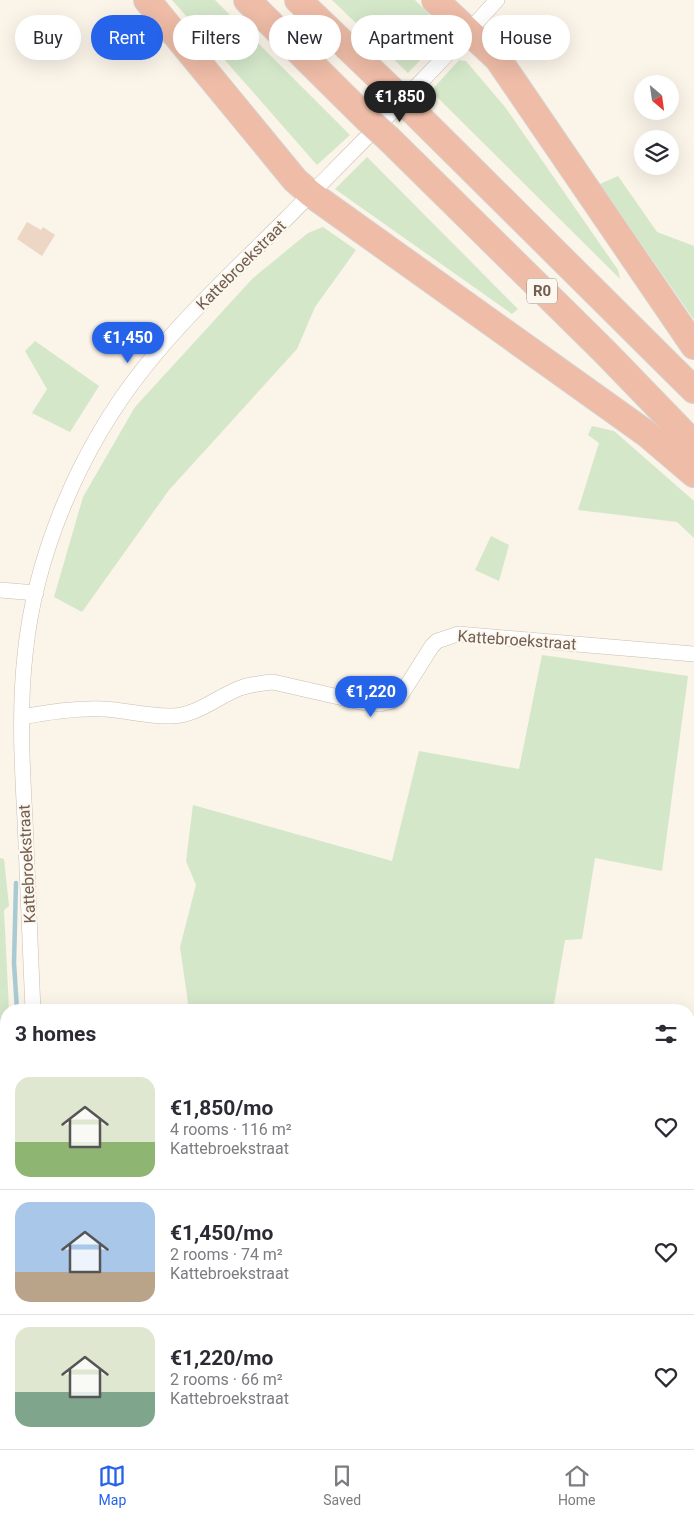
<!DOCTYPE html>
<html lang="en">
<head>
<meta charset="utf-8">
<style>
	body { margin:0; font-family:Roboto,sans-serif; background:#f2f2f3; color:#2b2b33; height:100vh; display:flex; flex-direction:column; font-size:19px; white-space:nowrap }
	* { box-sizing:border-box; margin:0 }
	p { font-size:16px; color:#7c7c81 }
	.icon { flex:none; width:28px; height:28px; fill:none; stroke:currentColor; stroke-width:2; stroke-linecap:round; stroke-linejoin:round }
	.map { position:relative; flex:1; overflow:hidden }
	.side { position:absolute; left:0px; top:1004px; width:695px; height:446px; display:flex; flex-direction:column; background:#fff; border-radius:20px 20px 0 0; box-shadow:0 5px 20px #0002 }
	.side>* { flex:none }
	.guide { position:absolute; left:15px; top:15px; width:665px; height:45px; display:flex; gap:10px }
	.needle { width:32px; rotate:151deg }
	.fabs { position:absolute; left:634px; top:75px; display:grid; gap:10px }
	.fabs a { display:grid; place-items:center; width:45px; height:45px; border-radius:50%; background:#fff; box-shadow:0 5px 20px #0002; font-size:25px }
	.price { position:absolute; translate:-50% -42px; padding:0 11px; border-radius:18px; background:#2563eb; color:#fff; font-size:16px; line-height:32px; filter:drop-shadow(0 1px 2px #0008) }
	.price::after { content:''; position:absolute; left:50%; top:30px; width:15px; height:11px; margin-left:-8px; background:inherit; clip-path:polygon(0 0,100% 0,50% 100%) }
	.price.selected { background:#222; color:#fff }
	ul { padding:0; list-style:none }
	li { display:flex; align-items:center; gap:15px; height:125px; padding:0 15px }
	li+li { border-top:1px solid #e1e1e2 }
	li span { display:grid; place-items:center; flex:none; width:140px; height:100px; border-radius:15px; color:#555 }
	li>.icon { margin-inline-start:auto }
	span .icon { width:60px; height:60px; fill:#fffc; stroke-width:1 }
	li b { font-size:21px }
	h2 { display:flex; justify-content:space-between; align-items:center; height:60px; padding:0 15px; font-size:21px }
	.chip { padding:0 18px; border-radius:22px; background:#fff; box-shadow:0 5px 20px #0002; font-size:18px; line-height:45px }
	.chip.selected { background:#2563eb; color:#fff }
	.menu { display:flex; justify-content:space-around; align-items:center; height:70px; border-top:1px solid #e1e1e2; background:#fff; font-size:14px; color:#7c7c81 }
	.menu a { display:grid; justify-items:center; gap:2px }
	.menu .selected { color:#2563eb }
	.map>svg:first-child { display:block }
	.green { fill:#d4e7c9 }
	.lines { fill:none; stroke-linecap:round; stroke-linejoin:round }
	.stream { stroke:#a7cad3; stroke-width:4.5 }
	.building { fill:#edd6c4 }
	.lane-casing { stroke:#cbbdb0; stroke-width:9 }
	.street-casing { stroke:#cbbdb0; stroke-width:16 }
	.highway-casing { stroke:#d8d2ce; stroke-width:28 }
	.lane { stroke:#fff; stroke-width:8 }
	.street { stroke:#fff; stroke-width:15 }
	.highway { stroke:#eebca7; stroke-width:26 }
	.highway-bridge-casing { stroke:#d8d2ce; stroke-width:28; stroke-linecap:butt }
	.highway-bridge { stroke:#eebca7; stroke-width:26 }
	.labels { text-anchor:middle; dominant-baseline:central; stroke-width:4; stroke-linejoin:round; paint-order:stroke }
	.shield { fill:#fdf8ef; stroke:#9c8c7f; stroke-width:1 }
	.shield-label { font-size:15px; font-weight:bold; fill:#725d4f }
	.street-label { font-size:16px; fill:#725d4f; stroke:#fdf8ef }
</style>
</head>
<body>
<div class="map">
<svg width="694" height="1449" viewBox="0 0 694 1449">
	<rect width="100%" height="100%" fill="#faf4e9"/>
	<!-- green -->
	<g class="green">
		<path d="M172,0H215L350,135L317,165Z"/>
		<path d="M332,0H415L447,32L408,73Z"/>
		<path d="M459,60L466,61L505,107L618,270L620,279L431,91Z"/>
		<path d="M367,157L518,309L512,314L335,189Z"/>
		<path d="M618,176L657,232L694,246V320L600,184Z"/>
		<path d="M323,227L356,250L315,307L297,349L169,490L82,612L54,597L83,497L135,407L253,278L308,233Z"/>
		<path d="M35,341L99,386L70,432L32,413L47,389L25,351Z"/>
		<path d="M592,426L614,431L694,501V538L677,522L578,510L599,443L588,435Z"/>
		<path d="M491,536L509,545L499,581L475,570Z"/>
		<path d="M542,655L688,676L662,871L595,858L582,939L565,940L553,1010H189L180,947L196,885L186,861L193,805L392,861L419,751L519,769Z"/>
		<path d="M0,858L4,859L9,906L4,910L9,1010H6V1444H60L56,1449H0Z"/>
		<path d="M689,1045L694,1046V1135H689Z"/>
	</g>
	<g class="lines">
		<!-- stream -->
		<g class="stream">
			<path d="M16,883L14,963L17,1010"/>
			<path d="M0,1057H6"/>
		</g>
	</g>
	<!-- building -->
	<path class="building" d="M27,222L41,230L43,227L55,235L42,256L17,239Z"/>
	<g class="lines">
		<defs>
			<path id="lane" d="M104,1449V1444"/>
			<g id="street">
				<path d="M0,590L36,593"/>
				<path d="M23,717C49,712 76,708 103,709C126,710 149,717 172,716C199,715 219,695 243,687C253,684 263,683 273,682L365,703L380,704L392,701L401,695L432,646L437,641L458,634L694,654"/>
				<path d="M33,1010C30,947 28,884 25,820C22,765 19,710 25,655C35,553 81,447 144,368C186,315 239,266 287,218C358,146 430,75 497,0"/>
				<path d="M689,1326L694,1299"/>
				<path d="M68,1449L70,1444"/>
				<path d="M662,1449L663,1444"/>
			</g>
			<g id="highway">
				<path d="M147,0L295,180L311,194L647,434L694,474"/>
				<path d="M247,0L367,119"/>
				<path d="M298,0L393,91"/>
				<path d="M435,0L498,59L694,346"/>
				<path d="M415,113L694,390"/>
				<path d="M389,139L604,351L694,444"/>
			</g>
		</defs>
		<!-- lane casing -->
		<use href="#lane" class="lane-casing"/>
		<!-- street casing -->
		<use href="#street" class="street-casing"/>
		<!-- highway casing -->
		<use href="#highway" class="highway-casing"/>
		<!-- lane -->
		<use href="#lane" class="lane"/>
		<!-- street -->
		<use href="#street" class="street"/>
		<!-- highway -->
		<use href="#highway" class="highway"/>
		<defs>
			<g id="highway-bridge">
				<path d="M393,91L415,113"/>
				<path d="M367,119L389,139"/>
			</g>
		</defs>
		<!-- highway-bridge casing -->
		<use href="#highway-bridge" class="highway-bridge-casing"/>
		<!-- highway-bridge -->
		<use href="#highway-bridge" class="highway-bridge"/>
	</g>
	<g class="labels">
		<!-- shield labels -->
		<rect class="shield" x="527" y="278.5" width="30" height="25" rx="4"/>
		<g class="shield-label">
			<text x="542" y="291">R0</text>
		</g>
		<!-- street labels -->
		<g class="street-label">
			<text transform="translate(241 265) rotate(-45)">Kattebroekstraat</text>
			<text transform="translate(517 640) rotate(4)">Kattebroekstraat</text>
			<text transform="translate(27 864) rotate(-93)">Kattebroekstraat</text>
		</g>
	</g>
</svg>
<div class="fabs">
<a><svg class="needle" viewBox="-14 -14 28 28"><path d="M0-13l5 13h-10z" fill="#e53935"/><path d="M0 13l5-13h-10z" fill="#7c7c81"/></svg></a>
<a><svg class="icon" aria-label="layers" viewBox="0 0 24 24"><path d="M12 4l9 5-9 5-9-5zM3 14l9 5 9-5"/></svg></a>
</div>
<b class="price selected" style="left:400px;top:123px">€1,850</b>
<b class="price" style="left:128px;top:364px">€1,450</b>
<b class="price" style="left:371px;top:718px">€1,220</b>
<div class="guide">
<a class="chip">Buy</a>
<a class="chip selected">Rent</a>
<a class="chip">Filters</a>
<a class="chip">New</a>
<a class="chip">Apartment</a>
<a class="chip">House</a>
</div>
<section class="side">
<h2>3 homes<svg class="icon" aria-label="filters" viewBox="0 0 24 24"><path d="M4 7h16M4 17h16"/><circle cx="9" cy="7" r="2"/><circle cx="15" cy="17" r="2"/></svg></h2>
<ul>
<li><span style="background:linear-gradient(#dfe7d0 65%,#8fb573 0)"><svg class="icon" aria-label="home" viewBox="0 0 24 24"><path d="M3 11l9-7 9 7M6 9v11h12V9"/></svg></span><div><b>€1,850/mo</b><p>4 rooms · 116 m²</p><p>Kattebroekstraat</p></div><svg class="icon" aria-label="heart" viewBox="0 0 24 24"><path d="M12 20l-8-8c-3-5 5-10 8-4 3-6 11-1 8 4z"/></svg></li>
<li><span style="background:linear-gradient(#a9c7e8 70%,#b9a48a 0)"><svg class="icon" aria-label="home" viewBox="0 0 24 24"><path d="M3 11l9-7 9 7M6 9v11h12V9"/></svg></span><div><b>€1,450/mo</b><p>2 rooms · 74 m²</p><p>Kattebroekstraat</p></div><svg class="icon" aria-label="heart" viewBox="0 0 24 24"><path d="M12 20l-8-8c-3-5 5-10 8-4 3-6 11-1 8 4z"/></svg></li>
<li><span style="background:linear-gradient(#dfe7d0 65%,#7fa58c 0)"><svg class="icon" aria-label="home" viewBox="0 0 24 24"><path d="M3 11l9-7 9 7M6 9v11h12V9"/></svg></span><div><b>€1,220/mo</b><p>2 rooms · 66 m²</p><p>Kattebroekstraat</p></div><svg class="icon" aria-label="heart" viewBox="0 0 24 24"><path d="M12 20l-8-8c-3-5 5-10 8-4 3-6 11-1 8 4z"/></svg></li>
</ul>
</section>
</div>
<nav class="menu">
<a class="selected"><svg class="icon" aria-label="map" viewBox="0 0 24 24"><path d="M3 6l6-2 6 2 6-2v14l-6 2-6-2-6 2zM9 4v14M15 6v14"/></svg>Map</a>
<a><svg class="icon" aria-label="saved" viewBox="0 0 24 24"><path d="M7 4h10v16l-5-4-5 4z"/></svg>Saved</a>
<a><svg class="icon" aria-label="home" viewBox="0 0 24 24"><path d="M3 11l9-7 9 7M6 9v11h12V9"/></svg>Home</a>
</nav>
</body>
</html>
